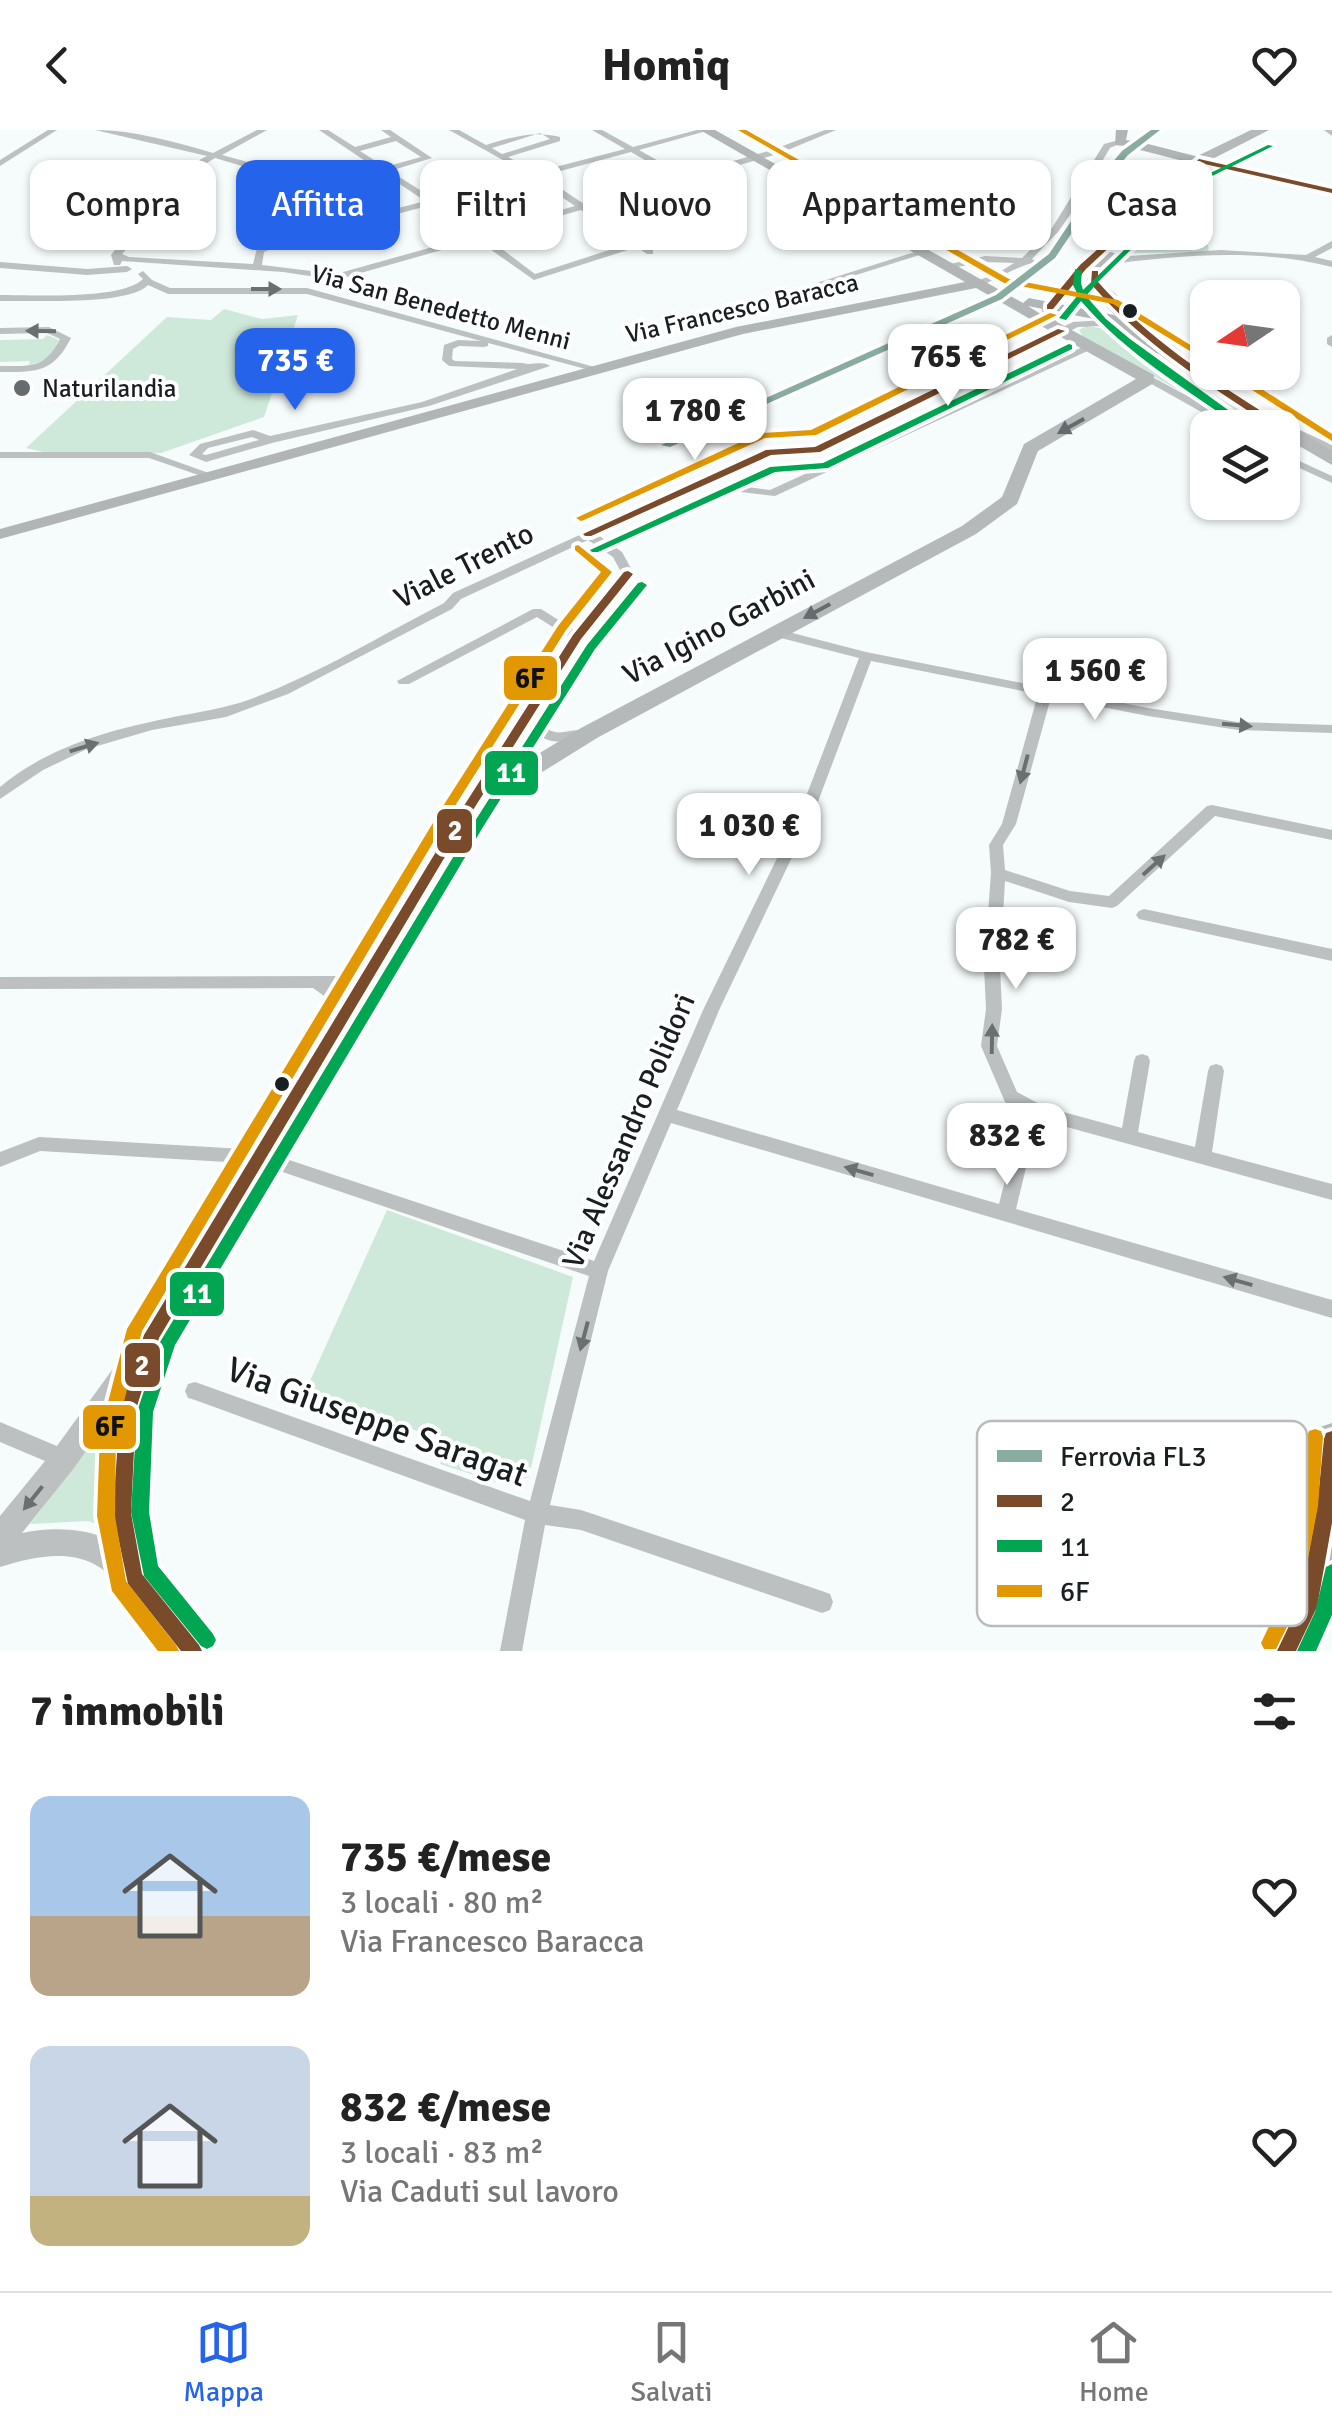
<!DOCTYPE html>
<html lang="it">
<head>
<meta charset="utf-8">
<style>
	body { margin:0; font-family:Signika,sans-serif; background:#f6f6f6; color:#222; height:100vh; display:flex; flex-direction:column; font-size:38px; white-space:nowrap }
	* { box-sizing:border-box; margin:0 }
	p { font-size:32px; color:#767676 }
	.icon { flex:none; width:55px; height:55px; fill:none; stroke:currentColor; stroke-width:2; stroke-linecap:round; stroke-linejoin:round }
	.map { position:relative; height:1521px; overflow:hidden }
	.details { display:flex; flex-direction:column; background:#fff; flex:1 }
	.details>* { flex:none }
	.guide { position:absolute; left:30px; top:30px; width:1272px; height:90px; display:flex; gap:20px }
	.needle { width:65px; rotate:257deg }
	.tools { position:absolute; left:1190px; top:150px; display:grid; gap:20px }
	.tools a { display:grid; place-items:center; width:110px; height:110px; border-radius:20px; background:#fff; box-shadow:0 2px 8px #0004; font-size:50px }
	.price { position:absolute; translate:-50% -85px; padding:0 22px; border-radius:20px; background:#fff; color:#222; font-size:32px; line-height:65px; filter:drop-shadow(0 2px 5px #0008) }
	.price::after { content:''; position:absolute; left:50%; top:60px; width:30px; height:22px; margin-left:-15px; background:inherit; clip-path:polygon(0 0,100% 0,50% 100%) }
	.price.active { background:#2563eb; color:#fff }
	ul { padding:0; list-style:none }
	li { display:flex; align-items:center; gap:30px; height:250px; padding:0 30px }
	li span { display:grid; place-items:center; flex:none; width:280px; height:200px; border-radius:20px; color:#555 }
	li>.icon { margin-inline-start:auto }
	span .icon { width:120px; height:120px; fill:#fffc; stroke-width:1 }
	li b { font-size:42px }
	h2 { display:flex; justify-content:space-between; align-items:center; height:120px; padding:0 30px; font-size:42px }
	.tag { padding:0 35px; border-radius:20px; background:#fff; box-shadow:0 2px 8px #0004; font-size:35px; line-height:90px }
	.tag.active { background:#2563eb; color:#fff }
	header { display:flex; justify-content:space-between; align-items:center; height:130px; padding:0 30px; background:#fff; font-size:45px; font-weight:800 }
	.menu { display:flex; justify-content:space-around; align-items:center; height:140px; border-top:2px solid #e0e0e0; background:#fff; font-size:28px; color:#767676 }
	.menu a { display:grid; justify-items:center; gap:5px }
	.menu .active { color:#2563eb }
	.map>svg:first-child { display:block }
	.green { fill:#cee9da }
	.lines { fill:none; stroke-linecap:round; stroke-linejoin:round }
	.minor { fill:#bdc0c0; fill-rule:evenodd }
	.tertiary { fill:#bdc0c0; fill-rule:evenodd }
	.secondary { fill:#b1b5b5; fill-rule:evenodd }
	.primary { fill:#b5b9b9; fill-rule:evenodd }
	.bus-1-casing { stroke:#fff; stroke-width:8 }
	.bus-2-casing { stroke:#fff; stroke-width:8 }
	.bus-3-casing { stroke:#fff; stroke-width:8 }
	.bus-1 { fill:#7a4b2a; fill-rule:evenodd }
	.bus-2 { fill:#00a651; fill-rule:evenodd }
	.bus-3 { fill:#e19803; fill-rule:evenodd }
	.rail-1-casing { stroke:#fff; stroke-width:7 }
	.rail-1 { fill:#88aca0; fill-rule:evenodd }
	.oneway { fill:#6a7070 }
	.oneway2 { fill:#666c6d }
	.bus-dot { fill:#181f21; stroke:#fff; stroke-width:4 }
	.poi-dot { fill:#666c6e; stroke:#fff; stroke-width:4 }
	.labels { text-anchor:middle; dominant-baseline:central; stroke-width:8; stroke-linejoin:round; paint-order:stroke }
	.far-street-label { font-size:25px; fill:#181f21; stroke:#fff }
	.far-poi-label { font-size:25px; fill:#181f21; stroke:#fff; text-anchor:start }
	.street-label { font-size:30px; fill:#181f21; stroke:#fff }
	.near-street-label { font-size:35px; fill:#181f21; stroke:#fff }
	.key { fill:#fff; stroke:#babcbc; stroke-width:2.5 }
	.key-label { font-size:28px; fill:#181f21 }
	.line-badge { stroke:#fff; stroke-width:4 }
	.badge-label { font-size:28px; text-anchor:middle; font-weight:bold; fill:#fff }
	.pale-badge-label { font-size:28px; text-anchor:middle; font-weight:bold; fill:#111 }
</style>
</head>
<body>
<header><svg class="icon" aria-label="back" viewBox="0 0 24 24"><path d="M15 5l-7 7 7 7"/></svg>Homiq<svg class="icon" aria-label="heart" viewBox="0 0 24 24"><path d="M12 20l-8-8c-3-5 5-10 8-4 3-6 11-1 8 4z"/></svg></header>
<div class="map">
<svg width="1332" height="1521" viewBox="0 0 1332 1521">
	<rect width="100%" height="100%" fill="#f6fbfc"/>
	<!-- green -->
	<g class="green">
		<path d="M1204,51L1209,52L1187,74L1169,105L1208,115L1209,122L1128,123Z"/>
		<path d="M224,179L262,189L298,185L264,287L161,323L52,324L26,318L167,187L211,190Z"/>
		<path d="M1086,196L1100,198L1238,279L1223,285L1083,207L1079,200Z"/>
		<path d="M958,198L982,210L930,233L907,221Z"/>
		<path d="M47,205L59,210L50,229L29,235L30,231L0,232V210L43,209Z"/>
		<path d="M387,1080L573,1147L529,1347L502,1354L440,1334L449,1312L305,1262Z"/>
		<path d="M114,1283L109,1400L89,1391L30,1394Z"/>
	</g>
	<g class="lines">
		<!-- minor -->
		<g class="minor">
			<path d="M48,0H57L0,36V30Z"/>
			<path d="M95,0C135,0 175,12 213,23L257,0H267L222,25L248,32L273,52L332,37V41L277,56L327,97L425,71L319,0H328L355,17L391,7L381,0H390L432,28L390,41L434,69L528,44L449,0H459L486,15C512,7 534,0 560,7V11L508,27L536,42L625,19L592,0H602L633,17L697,0H710L639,20L684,45L772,20L825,0H836L778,24L645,62L695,93L696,95L692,101H686L687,96L636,64L589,78L653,120V124H647L637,117L534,150L477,110L336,150L283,142L122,131L120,135H114L111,125L114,121L201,29L207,26ZM540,3L550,9L502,24L492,18ZM396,11L421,27L385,37L360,21ZM631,22L676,48L584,74L542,46ZM215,28L242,36L319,100L257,118L253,134L129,127L122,124L207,33ZM534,48L575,76L480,103L439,73ZM431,75L472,106L336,144L262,135L264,122L281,115ZM581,80L631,113L535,144L486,107Z"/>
			<path d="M1324,0H1332V6Z"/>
			<path d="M1119,10L1123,12L1110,18L1072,82L1058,102L1032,129L1035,131L1033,133C1017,136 995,151 977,157L972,154L974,152L998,143L1014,133L985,132L946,139V135L985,126L1022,128L1052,98L1104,14Z"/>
			<path d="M1196,29L1332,58V64L1196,33Z"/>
			<path d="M1332,111V118L1315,127L1332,131V137C1258,118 1180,125 1105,135L1100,132L1129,126L1220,120L1306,125Z"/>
			<path d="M921,120L929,122L780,169L772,167Z"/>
			<path d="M0,132L87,139L127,136L132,139L127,142L87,145L0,138Z"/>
			<path d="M143,141L152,150L170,158H307L602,239L597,242L488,213V216L484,217L459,216L453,219L452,229L455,231L523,233C531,236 543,230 550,236L429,276L272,313L206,332L189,325L200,314L253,300L270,306L422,272L517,239L449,236L442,230L444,215L458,210L481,211L307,164H168L148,155C129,176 31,170 0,171V165C31,165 123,170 143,149L138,144ZM252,307L259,310L206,325L202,324L208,318Z"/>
			<path d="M1105,190L1145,212L1136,214L1103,196L1078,197L821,322L771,325L598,405L622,422L634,444L582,509L536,583C554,620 571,590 592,604L590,607C566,613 544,617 528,595L477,676L472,678L465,673L570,508L537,487L409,554H399L397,551L533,479H541L576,501L622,444L613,427L588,410L461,469L452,479L288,564L226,587L152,600L87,619L43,640L0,669V657C48,617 109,600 169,588C197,582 224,579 251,569C318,544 380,506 444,473L453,463L765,320L815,317L1073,192Z"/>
			<path d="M49,197L71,208C53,243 37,242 0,242V236C30,236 45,239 60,209L47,203L0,204V198Z"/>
			<path d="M1332,205V217L1327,214V208Z"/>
			<path d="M1087,215L1096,217L775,366L733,361L727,358L733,355L770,360Z"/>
			<path d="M1143,242L1243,296L1244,298H1230L1139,247L1138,245Z"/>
			<path d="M1300,300L1332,315V322L1296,305V301Z"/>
			<path d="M0,322H150L217,346L211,349L207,348L149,328H0Z"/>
			<path d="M1282,323L1332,346V353L1282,330Z"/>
			<path d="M777,499L866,522L1148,578L1238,592L1332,595V603L1238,600L1148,586L1051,567L1016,694L1003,715L1005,740L1070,761L1109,766L1207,676L1212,675L1332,700V710L1215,686L1117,776L1112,778L1069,772L1005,751L1000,837L1002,879L997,916L1017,962L1045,977L1122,998L1134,931L1136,926L1142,924L1148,926L1150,931L1138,1002L1195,1017L1208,941L1210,936L1216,934L1222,936L1224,941L1212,1022L1332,1054V1070L1045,991L1032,1013L1016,1079L1332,1170V1188L671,993L608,1141L550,1375L581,1380L822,1461L830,1464L833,1472L830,1480L822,1483L581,1400L545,1395L522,1521H500L525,1390L195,1270L188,1268L185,1261L188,1254L195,1252L530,1371L589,1146L259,1034L40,1021L0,1037V1022L39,1007L259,1020L594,1131L704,878L802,677L859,528L773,506V500ZM871,531L1038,564L1002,694L989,715L991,743L984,837L986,879L981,916L1005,972L1030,986L1015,1011L999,1074L677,980L720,878L816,677Z"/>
			<path d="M1144,779L1332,819V831L1139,789L1136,785L1139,781Z"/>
			<path d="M368,833L374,835L376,839L374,843L336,858L343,863L353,880L351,884H339L331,871L313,858L0,859V847L337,846Z"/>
			<path d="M0,1292L71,1322L74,1329L71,1336L64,1339L0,1312Z"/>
		</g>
		<!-- tertiary -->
		<path class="tertiary" d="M137,1215L146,1218L150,1227L146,1236L74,1338L22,1403C61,1394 125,1399 142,1442L138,1452L128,1456C115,1451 107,1441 94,1434C65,1419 29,1428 0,1437V1386L54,1320L128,1218Z"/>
		<!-- secondary -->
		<g class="secondary">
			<path d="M700,0H715L1023,173L1029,168L1114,185L1169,221L1156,224L1104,191L1028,176L1056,194L1044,197L976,158L743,204L0,409V399L736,197L965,152Z"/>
			<path d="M1116,0H1128L1126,10L1133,11V17L1115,15Z"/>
			<path d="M1144,13L1203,28L1205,31L1199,35L1140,20L1138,17Z"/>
		</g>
		<!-- primary -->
		<g class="primary">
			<path d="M1251,0H1269L1193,39L1108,121L1119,125L1103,144L1102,152L1197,236L1332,321V335L1282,306V298H1270C1206,257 1132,214 1086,152L1093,136L1058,177L1057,192L1154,245V253L1038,321L1017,374L976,404L597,608L478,682L166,1211C144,1274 135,1337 143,1403C144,1415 144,1430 150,1441C165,1472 198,1490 211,1521H169C152,1502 132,1483 121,1460C86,1386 109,1266 141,1195L462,670L581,598L962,396L1002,367L1024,314L1136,249L1043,197L1042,176L1078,134L1183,33Z"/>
			<path d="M1332,1293V1443L1326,1477L1305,1521H1268L1291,1473L1320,1297Z"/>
		</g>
		<defs>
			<g id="bus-1">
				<path d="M1199,29L1332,59V63L1200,33L1086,139L1053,179H1047V175L1080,135Z"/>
				<path d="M1092,141H1098V152C1151,212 1218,254 1285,296V300L1282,301V298H1275C1208,255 1143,214 1091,154Z"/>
				<path d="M1058,199L1065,201L820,322L771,325L591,406H585L583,404L766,320L815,317Z"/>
				<path d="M628,441L633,444L581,509L468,688L159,1208L136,1279L131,1383L142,1444L199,1515L202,1521H181L128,1454L113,1383L120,1279L144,1205L460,682L573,505L624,442Z"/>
				<path d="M1332,1301V1393L1317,1477L1296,1521H1277L1299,1475L1317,1378L1324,1309L1326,1303Z"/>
			</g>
			<g id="bus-2">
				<path d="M1268,15L1273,16L1200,52L1099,151L1086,166L1106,189L1130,209L1253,298H1242C1187,260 1125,223 1081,171L1066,190L1059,188L1078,165L1073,155L1075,139L1082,141L1081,153L1083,160L1196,50Z"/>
				<path d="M1069,214L1072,215V219L828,338L775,342L598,422H592L590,420L770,337L823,333Z"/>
				<path d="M642,452L647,455L595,519L483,697L175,1215L153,1282L149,1382L158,1436L213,1504L216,1510L213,1516L207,1519L201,1516L144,1446L131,1382L137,1282L160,1212L475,691L587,515L638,453Z"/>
				<path d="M1332,1434V1485L1316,1521H1297L1315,1482L1326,1437Z"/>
			</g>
			<g id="bus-3">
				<path d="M738,0H746L1009,149L1118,170L1208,226V232L1113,174L1004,153Z"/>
				<path d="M1050,183L1057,185L816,305L765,308L584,390L581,391L576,388L760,303L811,300Z"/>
				<path d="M1224,242H1235L1332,304V311Z"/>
				<path d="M578,415L612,442L566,500L453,679L142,1201L116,1303L115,1386L126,1451L176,1515L179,1521H158L112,1461L97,1386L100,1303L127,1199L445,673L558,496L601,442L575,420V416Z"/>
				<path d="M1315,1299L1321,1301L1323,1307L1318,1376L1300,1471L1276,1519H1264L1261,1513L1282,1469L1300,1376L1307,1307L1309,1301Z"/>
			</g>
		</defs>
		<!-- bus-1 casing -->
		<use href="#bus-1" class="bus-1-casing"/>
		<!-- bus-2 casing -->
		<use href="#bus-2" class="bus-2-casing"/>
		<!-- bus-3 casing -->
		<use href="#bus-3" class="bus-3-casing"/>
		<!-- bus-1 -->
		<use href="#bus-1" class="bus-1"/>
		<!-- bus-2 -->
		<use href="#bus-2" class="bus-2"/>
		<!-- bus-3 -->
		<use href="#bus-3" class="bus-3"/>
		<defs>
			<path id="rail-1" d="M1151,0H1160L1128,25L1108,49L1055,128L1002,169L670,317L661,315L996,165L1049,124L1102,45L1122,21Z"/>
		</defs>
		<!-- rail-1 casing -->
		<use href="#rail-1" class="rail-1-casing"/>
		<!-- rail-1 -->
		<use href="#rail-1" class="rail-1"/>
	</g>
	<!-- one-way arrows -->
	<defs><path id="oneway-solid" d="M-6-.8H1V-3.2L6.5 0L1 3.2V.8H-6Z" transform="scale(2.5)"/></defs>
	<g class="oneway">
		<use href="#oneway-solid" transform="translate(266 159)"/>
		<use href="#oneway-solid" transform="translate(41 201) rotate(-179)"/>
		<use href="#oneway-solid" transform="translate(1237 595) rotate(5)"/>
		<use href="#oneway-solid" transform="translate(84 617) rotate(-17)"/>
		<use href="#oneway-solid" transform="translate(1024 639) rotate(105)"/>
		<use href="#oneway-solid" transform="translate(1154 735) rotate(-42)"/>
		<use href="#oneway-solid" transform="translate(992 909) rotate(-89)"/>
		<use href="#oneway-solid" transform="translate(859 1041) rotate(-164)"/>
		<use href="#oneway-solid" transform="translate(1238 1151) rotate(-164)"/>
		<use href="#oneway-solid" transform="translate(584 1206) rotate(105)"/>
		<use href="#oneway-solid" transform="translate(33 1368) rotate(129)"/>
	</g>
	<g class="oneway2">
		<use href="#oneway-solid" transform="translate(1071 296) rotate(151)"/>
		<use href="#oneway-solid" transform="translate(817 481) rotate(152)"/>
	</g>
	<!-- markers -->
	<g class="bus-dot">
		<circle cx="1130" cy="181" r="9"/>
		<circle cx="282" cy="954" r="9"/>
	</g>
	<circle class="poi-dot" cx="22" cy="258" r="10"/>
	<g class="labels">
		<!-- far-street labels -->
		<g class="far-street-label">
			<text transform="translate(441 177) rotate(15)">Via San Benedetto Menni</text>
			<text transform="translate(742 178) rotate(-13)">Via Francesco Baracca</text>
		</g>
		<!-- far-poi labels -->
		<g class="far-poi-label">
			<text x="42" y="258">Naturilandia</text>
		</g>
		<!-- street labels -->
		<g class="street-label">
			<text transform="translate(464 436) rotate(-27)">Viale Trento</text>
			<text transform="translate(719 497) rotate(-28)">Via Igino Garbini</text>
			<text transform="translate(629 1001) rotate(-67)">Via Alessandro Polidori</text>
		</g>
		<!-- near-street labels -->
		<g class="near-street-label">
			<text transform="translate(377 1292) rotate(20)">Via Giuseppe Saragat</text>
		</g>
	</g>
	<!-- legend -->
	<rect x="977" y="1291" width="330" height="205" rx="15" class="key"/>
	<rect x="997" y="1320" width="45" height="12" fill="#88aca0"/>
	<rect x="997" y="1365" width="45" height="12" fill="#7a4b2a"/>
	<rect x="997" y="1410" width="45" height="12" fill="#00a651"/>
	<rect x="997" y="1455" width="45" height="12" fill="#e19803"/>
	<g class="key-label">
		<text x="1060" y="1336">Ferrovia FL3</text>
		<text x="1060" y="1381">2</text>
		<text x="1060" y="1426">11</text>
		<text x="1060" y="1471">6F</text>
	</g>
	<g class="line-badge">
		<rect x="502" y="524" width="57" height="48" rx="10" fill="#e19803"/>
		<rect x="483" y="619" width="57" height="48" rx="10" fill="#00a651"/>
		<rect x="435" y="677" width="39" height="48" rx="10" fill="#7a4b2a"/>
		<rect x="168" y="1140" width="58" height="48" rx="10" fill="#00a651"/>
		<rect x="123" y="1211" width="39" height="48" rx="10" fill="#7a4b2a"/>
		<rect x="81" y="1273" width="57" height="48" rx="10" fill="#e19803"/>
	</g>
	<g class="badge-label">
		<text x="511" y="652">11</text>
		<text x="455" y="710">2</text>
		<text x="197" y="1173">11</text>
		<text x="142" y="1245">2</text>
	</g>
	<g class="pale-badge-label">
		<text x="530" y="558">6F</text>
		<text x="110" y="1306">6F</text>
	</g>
</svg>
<div class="tools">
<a><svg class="needle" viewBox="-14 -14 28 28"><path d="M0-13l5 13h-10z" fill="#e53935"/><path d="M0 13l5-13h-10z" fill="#767676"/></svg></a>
<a><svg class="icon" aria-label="layers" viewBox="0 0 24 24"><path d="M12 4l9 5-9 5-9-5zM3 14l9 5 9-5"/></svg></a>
</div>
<b class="price" style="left:948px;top:279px">765 €</b>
<b class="price active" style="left:295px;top:283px">735 €</b>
<b class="price" style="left:695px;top:333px">1 780 €</b>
<b class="price" style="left:1095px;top:593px">1 560 €</b>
<b class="price" style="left:749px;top:748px">1 030 €</b>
<b class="price" style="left:1016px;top:862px">782 €</b>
<b class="price" style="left:1007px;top:1058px">832 €</b>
<div class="guide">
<a class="tag">Compra</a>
<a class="tag active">Affitta</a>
<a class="tag">Filtri</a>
<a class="tag">Nuovo</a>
<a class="tag">Appartamento</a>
<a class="tag">Casa</a>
</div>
</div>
<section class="details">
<h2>7 immobili<svg class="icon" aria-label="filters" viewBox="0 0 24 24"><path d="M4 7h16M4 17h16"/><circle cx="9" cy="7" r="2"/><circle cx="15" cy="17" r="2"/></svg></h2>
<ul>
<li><span style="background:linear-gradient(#a9c7e8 60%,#b9a48a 0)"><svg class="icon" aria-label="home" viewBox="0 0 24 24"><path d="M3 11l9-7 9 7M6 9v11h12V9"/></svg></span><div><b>735 €/mese</b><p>3 locali · 80 m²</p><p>Via Francesco Baracca</p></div><svg class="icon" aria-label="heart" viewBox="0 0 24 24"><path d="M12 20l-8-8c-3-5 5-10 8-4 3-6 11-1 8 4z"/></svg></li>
<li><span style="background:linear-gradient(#c9d6e8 75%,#c2b280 0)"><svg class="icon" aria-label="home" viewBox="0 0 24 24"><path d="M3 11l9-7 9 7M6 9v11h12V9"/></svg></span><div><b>832 €/mese</b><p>3 locali · 83 m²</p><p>Via Caduti sul lavoro</p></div><svg class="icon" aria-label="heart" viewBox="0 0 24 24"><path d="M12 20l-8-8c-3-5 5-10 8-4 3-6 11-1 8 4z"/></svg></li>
</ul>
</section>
<nav class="menu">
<a class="active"><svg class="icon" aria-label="map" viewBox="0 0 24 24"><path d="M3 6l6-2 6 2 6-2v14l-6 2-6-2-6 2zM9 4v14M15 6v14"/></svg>Mappa</a>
<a><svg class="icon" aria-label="saved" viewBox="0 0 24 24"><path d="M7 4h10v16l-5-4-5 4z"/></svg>Salvati</a>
<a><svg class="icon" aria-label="home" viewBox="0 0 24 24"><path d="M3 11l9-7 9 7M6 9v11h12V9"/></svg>Home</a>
</nav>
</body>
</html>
